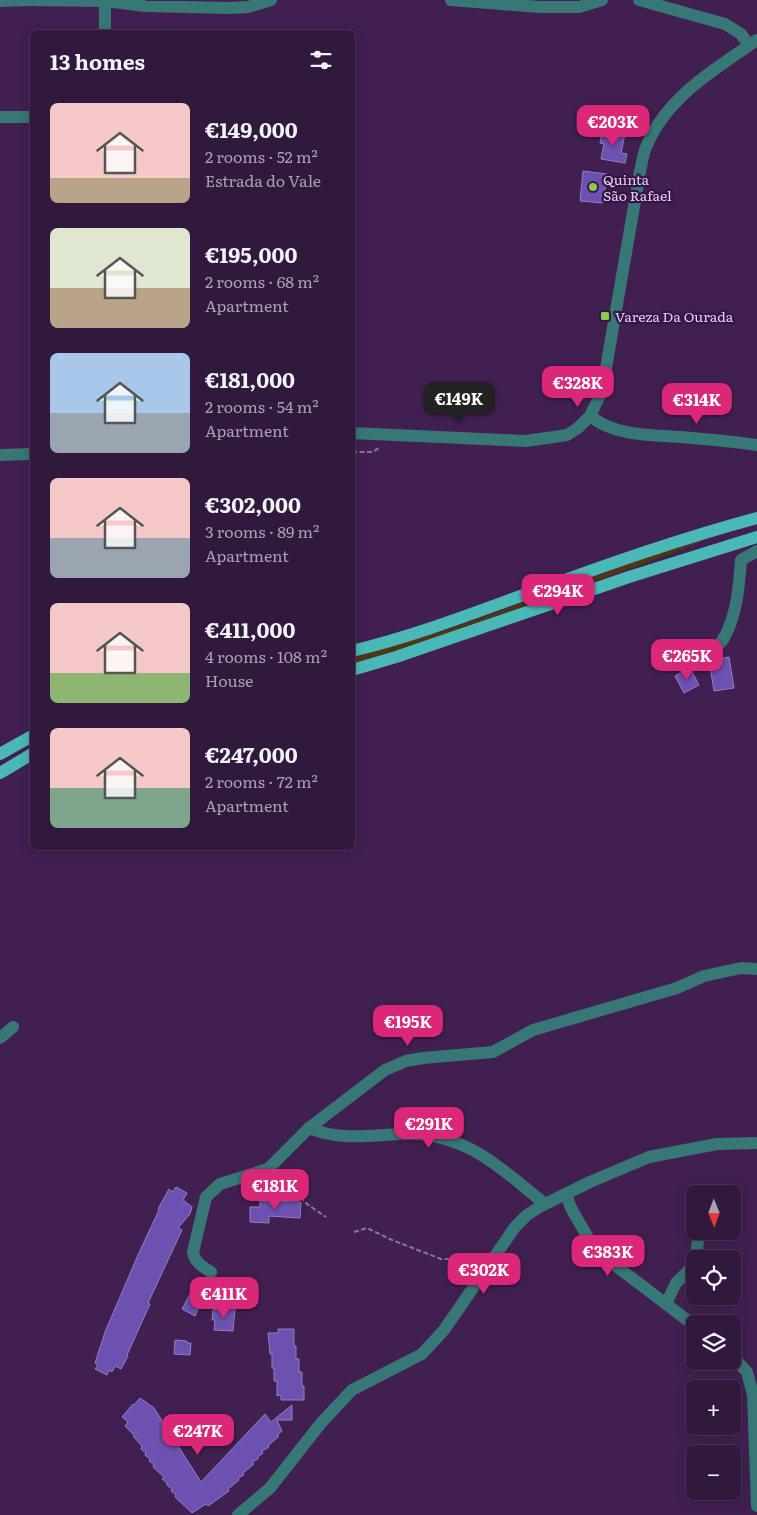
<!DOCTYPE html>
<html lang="en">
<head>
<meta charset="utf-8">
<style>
	body { margin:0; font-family:Literata,serif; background:#392144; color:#f1f3f6; height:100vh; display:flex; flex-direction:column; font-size:19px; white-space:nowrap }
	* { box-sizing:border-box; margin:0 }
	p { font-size:16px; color:#a8a0b0 }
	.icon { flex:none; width:28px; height:28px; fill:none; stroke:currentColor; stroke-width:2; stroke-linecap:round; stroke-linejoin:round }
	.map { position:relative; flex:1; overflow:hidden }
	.panel { position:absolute; left:30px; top:30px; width:325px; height:820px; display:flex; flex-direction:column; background:#31183d; border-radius:8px; box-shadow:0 2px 12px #0003,0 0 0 1px #4c3757 }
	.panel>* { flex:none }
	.needle { width:32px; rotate:179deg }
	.tools { position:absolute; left:686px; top:1185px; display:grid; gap:10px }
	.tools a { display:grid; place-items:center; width:55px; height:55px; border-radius:8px; background:#31183d; box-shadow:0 2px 12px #0003,0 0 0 1px #4c3757; font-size:25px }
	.price { position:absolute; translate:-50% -42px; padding:0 11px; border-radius:10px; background:#db2777; color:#fff; font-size:16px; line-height:32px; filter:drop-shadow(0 1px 2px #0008) }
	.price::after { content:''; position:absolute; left:50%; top:30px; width:15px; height:11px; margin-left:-8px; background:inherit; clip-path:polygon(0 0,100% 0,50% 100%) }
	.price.selected { background:#222; color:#fff }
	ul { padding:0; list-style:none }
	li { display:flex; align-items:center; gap:15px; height:125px; padding:0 20px }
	li span { display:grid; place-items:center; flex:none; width:140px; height:100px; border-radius:8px; color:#555 }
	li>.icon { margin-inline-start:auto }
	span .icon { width:60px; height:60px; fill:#fffc; stroke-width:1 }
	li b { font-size:21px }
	h2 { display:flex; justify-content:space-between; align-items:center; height:60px; padding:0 20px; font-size:21px }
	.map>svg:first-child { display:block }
	.green { fill:#4f3714 }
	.building { fill:#6c51b1; stroke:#8e81bf }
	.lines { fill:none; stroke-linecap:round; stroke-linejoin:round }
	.path { stroke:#8d729a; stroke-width:2; stroke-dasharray:5 2.5; stroke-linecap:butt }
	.minor { stroke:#377776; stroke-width:12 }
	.major { stroke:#4ab8b6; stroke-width:12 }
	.poi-dot { fill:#87cf4a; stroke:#361546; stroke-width:2 }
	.labels { text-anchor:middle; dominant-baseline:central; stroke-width:4.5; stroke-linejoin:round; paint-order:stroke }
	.poi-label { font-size:14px; fill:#e2cfed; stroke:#361546; text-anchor:start }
</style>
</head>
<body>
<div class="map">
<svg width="757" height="1515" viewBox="0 0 757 1515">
	<rect width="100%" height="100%" fill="#412051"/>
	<!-- green -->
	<path class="green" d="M724,532C664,558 602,578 541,600C478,622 417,645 353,663L352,658L450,629L667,550Z"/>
	<!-- building -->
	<g class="building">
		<path d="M602,130L625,134L621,153L627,154L625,163L601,159L604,144L600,143Z"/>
		<path d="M583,171L607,174L603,203L580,201Z"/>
		<path d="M729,657L734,688L714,691L710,666L716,659Z"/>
		<path d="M690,668L699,685L684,693L675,676Z"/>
		<path d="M176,1187L187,1193L183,1200L192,1207L190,1214L178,1228L182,1230L148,1303L150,1304L127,1355L128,1356L121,1369L115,1366L112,1372L109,1370L107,1375L95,1369L98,1365L95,1363L105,1332L138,1255L159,1210L158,1209L169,1189L172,1192Z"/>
		<path d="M260,1201L301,1202L300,1218L269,1216V1223L250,1222V1207H260Z"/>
		<path d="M190,1294L201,1302L195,1316L182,1309Z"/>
		<path d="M225,1307L235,1308L233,1331L214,1330L215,1320H212L213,1309L225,1311Z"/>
		<path d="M278,1329H294V1346H296V1359H299V1372H302V1386H304V1400H281V1395L277,1396V1381H274V1368H272V1354H270L268,1333H278Z"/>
		<path d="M175,1340L187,1341V1343H191L190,1355L174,1354Z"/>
		<path d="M140,1398L154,1408L201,1482L265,1414L271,1422L292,1405V1420H277L282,1431L277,1435L279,1436L268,1446L269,1447L262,1451L263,1453L258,1457V1459L252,1462L254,1464L243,1473L244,1475L238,1478L239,1480L228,1489L229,1491L208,1506L206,1504L192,1513L175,1497L176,1495L171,1491L172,1489L167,1485V1483L162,1479L164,1477L153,1467L154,1465L149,1461L150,1459L145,1455L146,1453L141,1449L142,1446L133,1436L134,1435L125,1426L128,1422L122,1417L133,1404L134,1405Z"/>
	</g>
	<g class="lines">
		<!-- path -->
		<g class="path">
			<path d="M352,452H372L381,447"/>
			<path d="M278,1177L286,1183L307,1204L326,1217"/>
			<path d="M354,1232L367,1228L392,1240L441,1259H479"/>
		</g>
		<!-- minor -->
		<g class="minor">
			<path d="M30,0L105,1L145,6L230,8L248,7L271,0"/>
			<path d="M451,0L540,7H579L602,0"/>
			<path d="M639,0L725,24L741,34L749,45"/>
			<path d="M0,1L29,0"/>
			<path d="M105,32V0"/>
			<path d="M0,117H32"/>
			<path d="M590,416C615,436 649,435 680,437C706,439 731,441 757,445"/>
			<path d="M352,433L526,441L567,435L578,428L590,416L602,391L640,172C642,163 643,153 647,145C667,97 715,69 757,40"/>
			<path d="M0,455L32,454"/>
			<path d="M703,662C710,654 719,646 724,638C737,614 739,587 741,560L757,551"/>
			<path d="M0,1038L13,1027"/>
			<path d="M309,1128C345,1143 376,1133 414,1134C470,1136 504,1171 545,1204"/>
			<path d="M566,1194L571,1208L595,1250L695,1326"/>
			<path d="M696,1259L699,1231"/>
			<path d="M211,1272C203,1267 194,1262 193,1252L206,1197L220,1184L268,1169L309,1128L385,1070L406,1061L423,1058L493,1052L533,1030L677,988L704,976L741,968L757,969"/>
			<path d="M666,1304L676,1283L689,1270L695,1262"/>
			<path d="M732,1356L747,1372L753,1395L757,1506"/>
			<path d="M238,1515L270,1488L321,1423L352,1390L422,1354L444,1330L515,1227L527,1215L541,1206L590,1182L649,1157L717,1144L757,1143"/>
		</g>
		<!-- major -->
		<g class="major">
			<path d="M352,651C415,636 476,612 537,590C609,564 682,538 757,518"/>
			<path d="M352,670L396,657L629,577L757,537"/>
			<path d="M0,754L32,736"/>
			<path d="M0,773L32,754"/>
		</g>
	</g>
	<!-- markers -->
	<g class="poi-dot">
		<circle cx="593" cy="187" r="5"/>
		<rect x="600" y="311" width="10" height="10" rx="2.5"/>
	</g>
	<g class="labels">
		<!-- poi labels -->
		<g class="poi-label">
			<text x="603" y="179">Quinta<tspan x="603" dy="16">São Rafael</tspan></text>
			<text x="615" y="316">Vareza Da Ourada</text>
		</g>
	</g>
</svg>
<div class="tools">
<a><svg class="needle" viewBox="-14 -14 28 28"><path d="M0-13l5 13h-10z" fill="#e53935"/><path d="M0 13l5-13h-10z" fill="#a8a0b0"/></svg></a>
<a><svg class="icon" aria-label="locate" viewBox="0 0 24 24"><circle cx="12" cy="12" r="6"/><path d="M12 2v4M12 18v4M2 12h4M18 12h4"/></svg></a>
<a><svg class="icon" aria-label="layers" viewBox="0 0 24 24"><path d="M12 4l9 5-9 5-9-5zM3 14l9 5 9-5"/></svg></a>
<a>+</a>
<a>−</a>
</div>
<b class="price" style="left:613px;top:147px">€203K</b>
<b class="price" style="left:578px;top:408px">€328K</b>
<b class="price selected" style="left:459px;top:424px">€149K</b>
<b class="price" style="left:697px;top:425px">€314K</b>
<b class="price" style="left:558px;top:616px">€294K</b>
<b class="price" style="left:687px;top:681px">€265K</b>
<b class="price" style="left:408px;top:1047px">€195K</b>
<b class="price" style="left:429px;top:1149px">€291K</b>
<b class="price" style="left:275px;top:1211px">€181K</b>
<b class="price" style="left:608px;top:1277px">€383K</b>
<b class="price" style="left:484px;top:1295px">€302K</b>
<b class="price" style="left:224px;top:1319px">€411K</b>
<b class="price" style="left:198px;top:1456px">€247K</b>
<section class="panel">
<h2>13 homes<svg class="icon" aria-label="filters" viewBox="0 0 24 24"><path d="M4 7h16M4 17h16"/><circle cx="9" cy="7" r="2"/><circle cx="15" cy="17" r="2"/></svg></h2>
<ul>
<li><span style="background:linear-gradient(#f6c9c9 75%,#b9a48a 0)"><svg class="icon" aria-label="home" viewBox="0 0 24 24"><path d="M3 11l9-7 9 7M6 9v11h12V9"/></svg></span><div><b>€149,000</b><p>2 rooms · 52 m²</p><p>Estrada do Vale</p></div></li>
<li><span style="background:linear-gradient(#dfe7d0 60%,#b9a48a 0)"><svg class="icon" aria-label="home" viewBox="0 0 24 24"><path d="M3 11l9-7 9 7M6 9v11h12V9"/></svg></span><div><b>€195,000</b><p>2 rooms · 68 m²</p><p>Apartment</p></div></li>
<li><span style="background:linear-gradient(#a9c7e8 60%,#9aa5b1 0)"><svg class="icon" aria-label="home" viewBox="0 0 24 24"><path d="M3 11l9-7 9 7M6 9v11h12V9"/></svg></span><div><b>€181,000</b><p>2 rooms · 54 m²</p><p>Apartment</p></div></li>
<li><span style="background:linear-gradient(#f6c9c9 60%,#9aa5b1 0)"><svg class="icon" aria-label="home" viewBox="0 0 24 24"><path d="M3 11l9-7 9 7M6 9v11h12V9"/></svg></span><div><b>€302,000</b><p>3 rooms · 89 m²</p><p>Apartment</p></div></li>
<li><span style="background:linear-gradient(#f6c9c9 70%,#8fb573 0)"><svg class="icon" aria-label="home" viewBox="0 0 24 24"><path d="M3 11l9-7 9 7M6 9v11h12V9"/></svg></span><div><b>€411,000</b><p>4 rooms · 108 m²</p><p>House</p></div></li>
<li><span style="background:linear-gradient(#f6c9c9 60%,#7fa58c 0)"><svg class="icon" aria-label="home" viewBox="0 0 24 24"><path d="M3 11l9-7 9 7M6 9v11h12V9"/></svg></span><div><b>€247,000</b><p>2 rooms · 72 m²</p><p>Apartment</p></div></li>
</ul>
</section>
</div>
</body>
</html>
